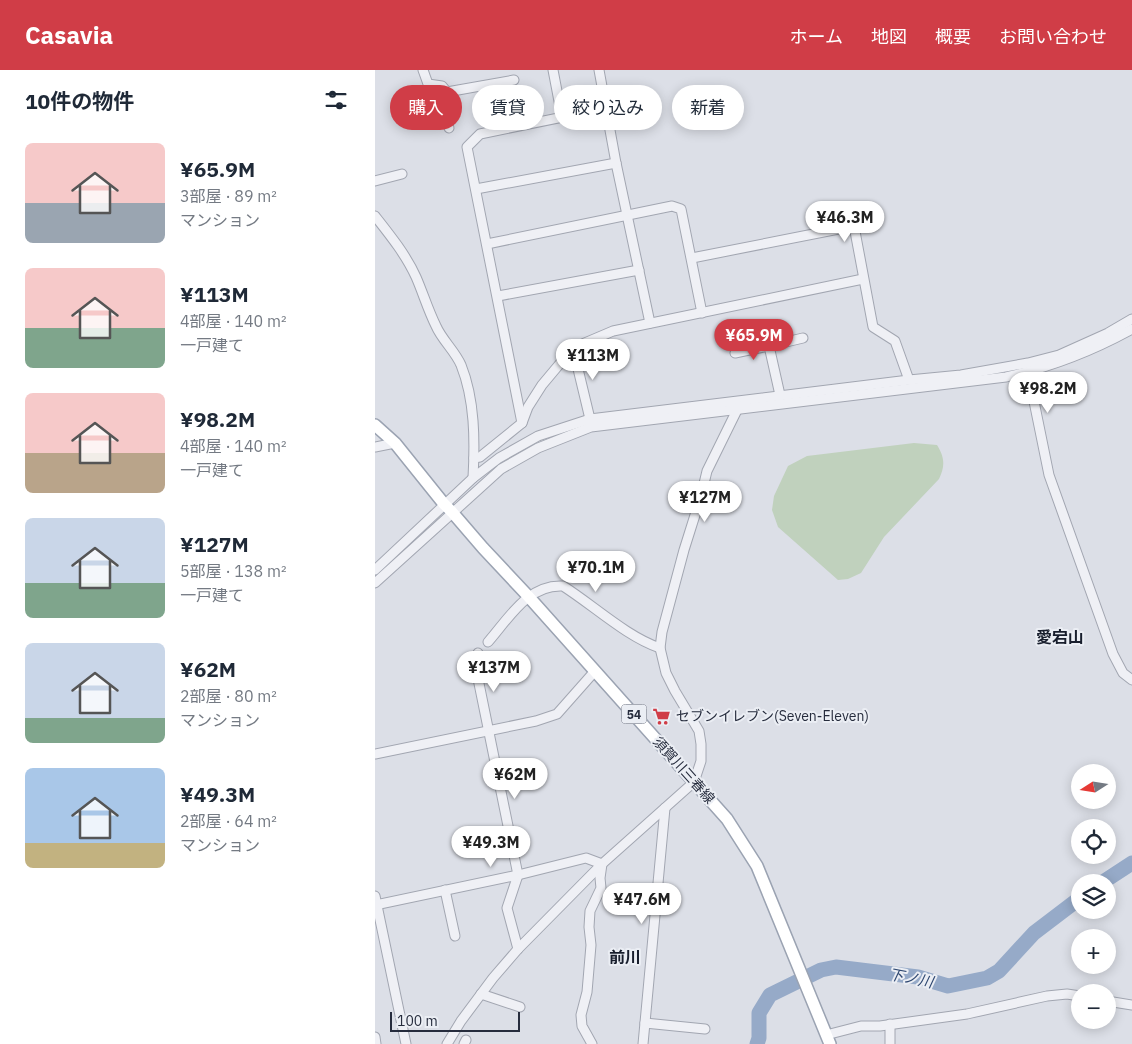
<!DOCTYPE html>
<html lang="ja">
<head>
<meta charset="utf-8">
<style>
	body { margin:0; font-family:"IBM Plex Sans","Noto Sans JP",sans-serif; background:#f6f6f7; color:#1f2937; height:100vh; display:flex; flex-direction:column; font-size:19px; white-space:nowrap }
	* { box-sizing:border-box; margin:0 }
	p { font-size:16px; color:#747a83 }
	.icon { flex:none; width:28px; height:28px; fill:none; stroke:currentColor; stroke-width:2; stroke-linecap:round; stroke-linejoin:round }
	.map { position:relative; flex:1; overflow:hidden }
	.drawer { display:flex; flex-direction:column; background:#fff; width:375px }
	.drawer>* { flex:none }
	.guide { position:absolute; left:15px; top:15px; width:475px; height:45px; display:flex; gap:10px }
	.needle { width:32px; rotate:258deg }
	.fabs { position:absolute; left:696px; top:694px; display:grid; gap:10px }
	.fabs a { display:grid; place-items:center; width:45px; height:45px; border-radius:50%; background:#fff; box-shadow:0 2px 12px #0003; font-size:25px }
	.scale { position:absolute; left:15px; bottom:12px; width:130px; box-sizing:border-box; padding-left:5px; border:2px solid #262c3d; border-top:0; font-size:14px; line-height:18px; white-space:nowrap; color:#262c3d; -webkit-text-stroke:4px #ebeef4; paint-order:stroke }
	.price { position:absolute; translate:-50% -42px; padding:0 11px; border-radius:18px; background:#fff; color:#222; font-size:16px; line-height:32px; filter:drop-shadow(0 1px 2px #0008) }
	.price::after { content:''; position:absolute; left:50%; top:30px; width:15px; height:11px; margin-left:-8px; background:inherit; clip-path:polygon(0 0,100% 0,50% 100%) }
	.price.selected { background:#d03d47; color:#fff }
	ul { padding:0; list-style:none }
	li { display:flex; align-items:center; gap:15px; height:125px; padding:0 25px }
	li span { display:grid; place-items:center; flex:none; width:140px; height:100px; border-radius:8px; color:#555 }
	li>.icon { margin-inline-start:auto }
	span .icon { width:60px; height:60px; fill:#fffc; stroke-width:1 }
	li b { font-size:21px }
	h2 { display:flex; justify-content:space-between; align-items:center; height:60px; padding:0 25px; font-size:21px }
	.pill { padding:0 18px; border-radius:22px; background:#fff; box-shadow:0 2px 12px #0003; font-size:18px; line-height:45px }
	.pill.selected { background:#d03d47; color:#fff }
	header { display:flex; align-items:center; gap:30px; box-sizing:border-box; height:70px; padding:0 25px; background:#d03d47; color:#fff }
	header strong { font-size:24px }
	nav { display:flex; gap:28px; margin-inline-start:auto; font-size:18px }
	main { display:flex; flex:1; min-height:0 }
	.map>svg:first-child { display:block }
	.green { fill:#c0d1bd }
	.lines { fill:none; stroke-linecap:round; stroke-linejoin:round }
	.river { stroke:#96aac8; stroke-width:15 }
	.minor-casing { stroke:#a2a6b1; stroke-width:11 }
	.major-casing { stroke:#9ba3b2; stroke-width:14 }
	.minor { stroke:#eff0f5; stroke-width:9 }
	.major { stroke:#fff; stroke-width:11 }
	.labels { text-anchor:middle; dominant-baseline:central; stroke-width:4; stroke-linejoin:round; paint-order:stroke }
	.shield { fill:#ebeef4; stroke:#616674; stroke-width:1 }
	.shield-label { font-size:12px; font-weight:bold; fill:#262c3d }
	.poi-label { font-size:14px; fill:#262c3d; stroke:#ebeef4; text-anchor:start }
	.street-label { font-size:14px; fill:#262c3d; stroke:#ebeef4 }
	.water-label { font-size:15px; font-style:italic; fill:#2f4871; stroke:#ebeef4 }
	.quarter-label { font-size:16px; font-weight:bold; fill:#181e2d; stroke:#ebeef4 }
</style>
</head>
<body>
<header>
<strong>Casavia</strong>
<nav><a>ホーム</a><a>地図</a><a>概要</a><a>お問い合わせ</a></nav>
</header>
<main>
<section class="drawer">
<h2>10件の物件<svg class="icon" aria-label="filters" viewBox="0 0 24 24"><path d="M4 7h16M4 17h16"/><circle cx="9" cy="7" r="2"/><circle cx="15" cy="17" r="2"/></svg></h2>
<ul>
<li><span style="background:linear-gradient(#f6c9c9 60%,#9aa5b1 0)"><svg class="icon" aria-label="home" viewBox="0 0 24 24"><path d="M3 11l9-7 9 7M6 9v11h12V9"/></svg></span><div><b>¥65.9M</b><p>3部屋 · 89 m²</p><p>マンション</p></div></li>
<li><span style="background:linear-gradient(#f6c9c9 60%,#7fa58c 0)"><svg class="icon" aria-label="home" viewBox="0 0 24 24"><path d="M3 11l9-7 9 7M6 9v11h12V9"/></svg></span><div><b>¥113M</b><p>4部屋 · 140 m²</p><p>一戸建て</p></div></li>
<li><span style="background:linear-gradient(#f6c9c9 60%,#b9a48a 0)"><svg class="icon" aria-label="home" viewBox="0 0 24 24"><path d="M3 11l9-7 9 7M6 9v11h12V9"/></svg></span><div><b>¥98.2M</b><p>4部屋 · 140 m²</p><p>一戸建て</p></div></li>
<li><span style="background:linear-gradient(#c9d6e8 65%,#7fa58c 0)"><svg class="icon" aria-label="home" viewBox="0 0 24 24"><path d="M3 11l9-7 9 7M6 9v11h12V9"/></svg></span><div><b>¥127M</b><p>5部屋 · 138 m²</p><p>一戸建て</p></div></li>
<li><span style="background:linear-gradient(#c9d6e8 75%,#7fa58c 0)"><svg class="icon" aria-label="home" viewBox="0 0 24 24"><path d="M3 11l9-7 9 7M6 9v11h12V9"/></svg></span><div><b>¥62M</b><p>2部屋 · 80 m²</p><p>マンション</p></div></li>
<li><span style="background:linear-gradient(#a9c7e8 75%,#c2b280 0)"><svg class="icon" aria-label="home" viewBox="0 0 24 24"><path d="M3 11l9-7 9 7M6 9v11h12V9"/></svg></span><div><b>¥49.3M</b><p>2部屋 · 64 m²</p><p>マンション</p></div></li>
</ul>
</section>
<div class="map">
<svg width="757" height="974" viewBox="0 0 757 974">
	<rect width="100%" height="100%" fill="#dcdfe7"/>
	<!-- green -->
	<path class="green" d="M539,373L562,375C570,388 570,396 564,409L509,467L486,503L473,509L463,510L403,457L397,440L399,426L413,396L432,386Z"/>
	<g class="lines">
		<!-- river -->
		<g class="river">
			<path d="M728,812L757,793"/>
			<path d="M382,974L384,968V943L395,925L446,900L461,897L543,907L573,916L612,908L624,901L659,863L705,828"/>
		</g>
		<defs>
			<g id="minor">
				<path d="M48,0L53,14L67,16L72,22L139,10"/>
				<path d="M178,0L187,47"/>
				<path d="M224,0L241,93L275,253"/>
				<path d="M72,22L68,33L74,58"/>
				<path d="M0,111L27,104"/>
				<path d="M101,119L241,93"/>
				<path d="M0,146C15,165 31,185 41,207C48,223 53,240 61,256C67,270 80,281 86,295C100,330 100,371 98,408"/>
				<path d="M112,174L297,136L306,139L327,243"/>
				<path d="M317,188L479,156L498,257L520,271L534,310"/>
				<path d="M123,226L264,200"/>
				<path d="M198,278L215,349"/>
				<path d="M360,283L394,276"/>
				<path d="M653,302L674,405L738,584L748,603L757,610"/>
				<path d="M405,325L394,276L428,268"/>
				<path d="M147,353L92,77L105,64L232,38"/>
				<path d="M0,377L20,373"/>
				<path d="M99,388L105,387L147,353L153,337L167,315L198,278L238,261L488,209"/>
				<path d="M0,500L98,408L124,388L163,366L215,349L534,310L586,305L653,293L684,285L733,263L757,249"/>
				<path d="M0,513L126,399L163,378L216,357L631,307C676,297 717,281 757,259"/>
				<path d="M113,572C134,548 153,514 188,516C218,535 252,567 285,578"/>
				<path d="M103,583L99,589L143,805L132,838L143,879"/>
				<path d="M0,684L161,651L182,644L220,601"/>
				<path d="M70,820L80,866"/>
				<path d="M0,826L31,974"/>
				<path d="M0,835L143,805L211,788L227,794L225,808L226,818L215,841L214,857L216,875L212,922L206,945L207,956L217,974"/>
				<path d="M106,924L145,937"/>
				<path d="M732,931L757,935"/>
				<path d="M270,953L330,959"/>
				<path d="M451,965L486,956H505L592,944L672,926L692,924L705,926"/>
				<path d="M0,967L1,974"/>
				<path d="M72,974L86,951L118,908L143,879L227,794L319,712L326,691V674L324,661L300,621L291,603L285,578L287,562L309,480L326,426L332,401L364,336"/>
				<path d="M89,974L91,970"/>
				<path d="M268,974L290,738"/>
				<path d="M515,974V954"/>
			</g>
			<path id="major" d="M0,355L20,373L69,434L77,442L108,478L153,526L352,749L382,796L455,974"/>
		</defs>
		<!-- minor casing -->
		<use href="#minor" class="minor-casing"/>
		<!-- major casing -->
		<use href="#major" class="major-casing"/>
		<!-- minor -->
		<use href="#minor" class="minor"/>
		<!-- major -->
		<use href="#major" class="major"/>
	</g>
	<!-- icons -->
	<defs>
		<symbol id="supermarket-bare" viewBox="-9 -9 18 18"><path d="M-6-5.5h2.5l.6 2H6L4.5 2H-2.5L-4.4-4H-6ZM-1.5 3.2a1.3 1.3 0 1 0 .1 0ZM3 3.2a1.3 1.3 0 1 0 .1 0Z" fill="#d03d47" stroke="#ebeef4" stroke-width="2.5" paint-order="stroke"/></symbol>
	</defs>
	<g fill-rule="evenodd">
		<use href="#supermarket-bare" x="274" y="634" width="25" height="25"/>
	</g>
	<g class="labels">
		<!-- shield labels -->
		<rect class="shield" x="246.5" y="634.5" width="25" height="19" rx="4"/>
		<g class="shield-label">
			<text x="259" y="644">54</text>
		</g>
		<!-- poi labels -->
		<g class="poi-label">
			<text x="301" y="646">セブンイレブン(Seven-Eleven)</text>
		</g>
		<!-- street labels -->
		<g class="street-label">
			<text transform="translate(309 700) rotate(48)">須賀川三春線</text>
		</g>
		<!-- water labels -->
		<g class="water-label">
			<text transform="translate(536 908) rotate(11)">下ノ川</text>
		</g>
		<!-- quarter labels -->
		<g class="quarter-label">
			<text x="685" y="567">愛宕山</text>
			<text x="250" y="887">前川</text>
		</g>
	</g>
</svg>
<div class="fabs">
<a><svg class="needle" viewBox="-14 -14 28 28"><path d="M0-13l5 13h-10z" fill="#e53935"/><path d="M0 13l5-13h-10z" fill="#747a83"/></svg></a>
<a><svg class="icon" aria-label="locate" viewBox="0 0 24 24"><circle cx="12" cy="12" r="6"/><path d="M12 2v4M12 18v4M2 12h4M18 12h4"/></svg></a>
<a><svg class="icon" aria-label="layers" viewBox="0 0 24 24"><path d="M12 4l9 5-9 5-9-5zM3 14l9 5 9-5"/></svg></a>
<a>+</a>
<a>−</a>
</div>
<div class="scale">100 m</div>
<b class="price" style="left:470px;top:173px">¥46.3M</b>
<b class="price selected" style="left:379px;top:291px">¥65.9M</b>
<b class="price" style="left:218px;top:311px">¥113M</b>
<b class="price" style="left:673px;top:344px">¥98.2M</b>
<b class="price" style="left:330px;top:453px">¥127M</b>
<b class="price" style="left:221px;top:523px">¥70.1M</b>
<b class="price" style="left:119px;top:623px">¥137M</b>
<b class="price" style="left:140px;top:730px">¥62M</b>
<b class="price" style="left:116px;top:798px">¥49.3M</b>
<b class="price" style="left:267px;top:855px">¥47.6M</b>
<div class="guide">
<a class="pill selected">購入</a>
<a class="pill">賃貸</a>
<a class="pill">絞り込み</a>
<a class="pill">新着</a>
</div>
</div>
</main>
</body>
</html>
